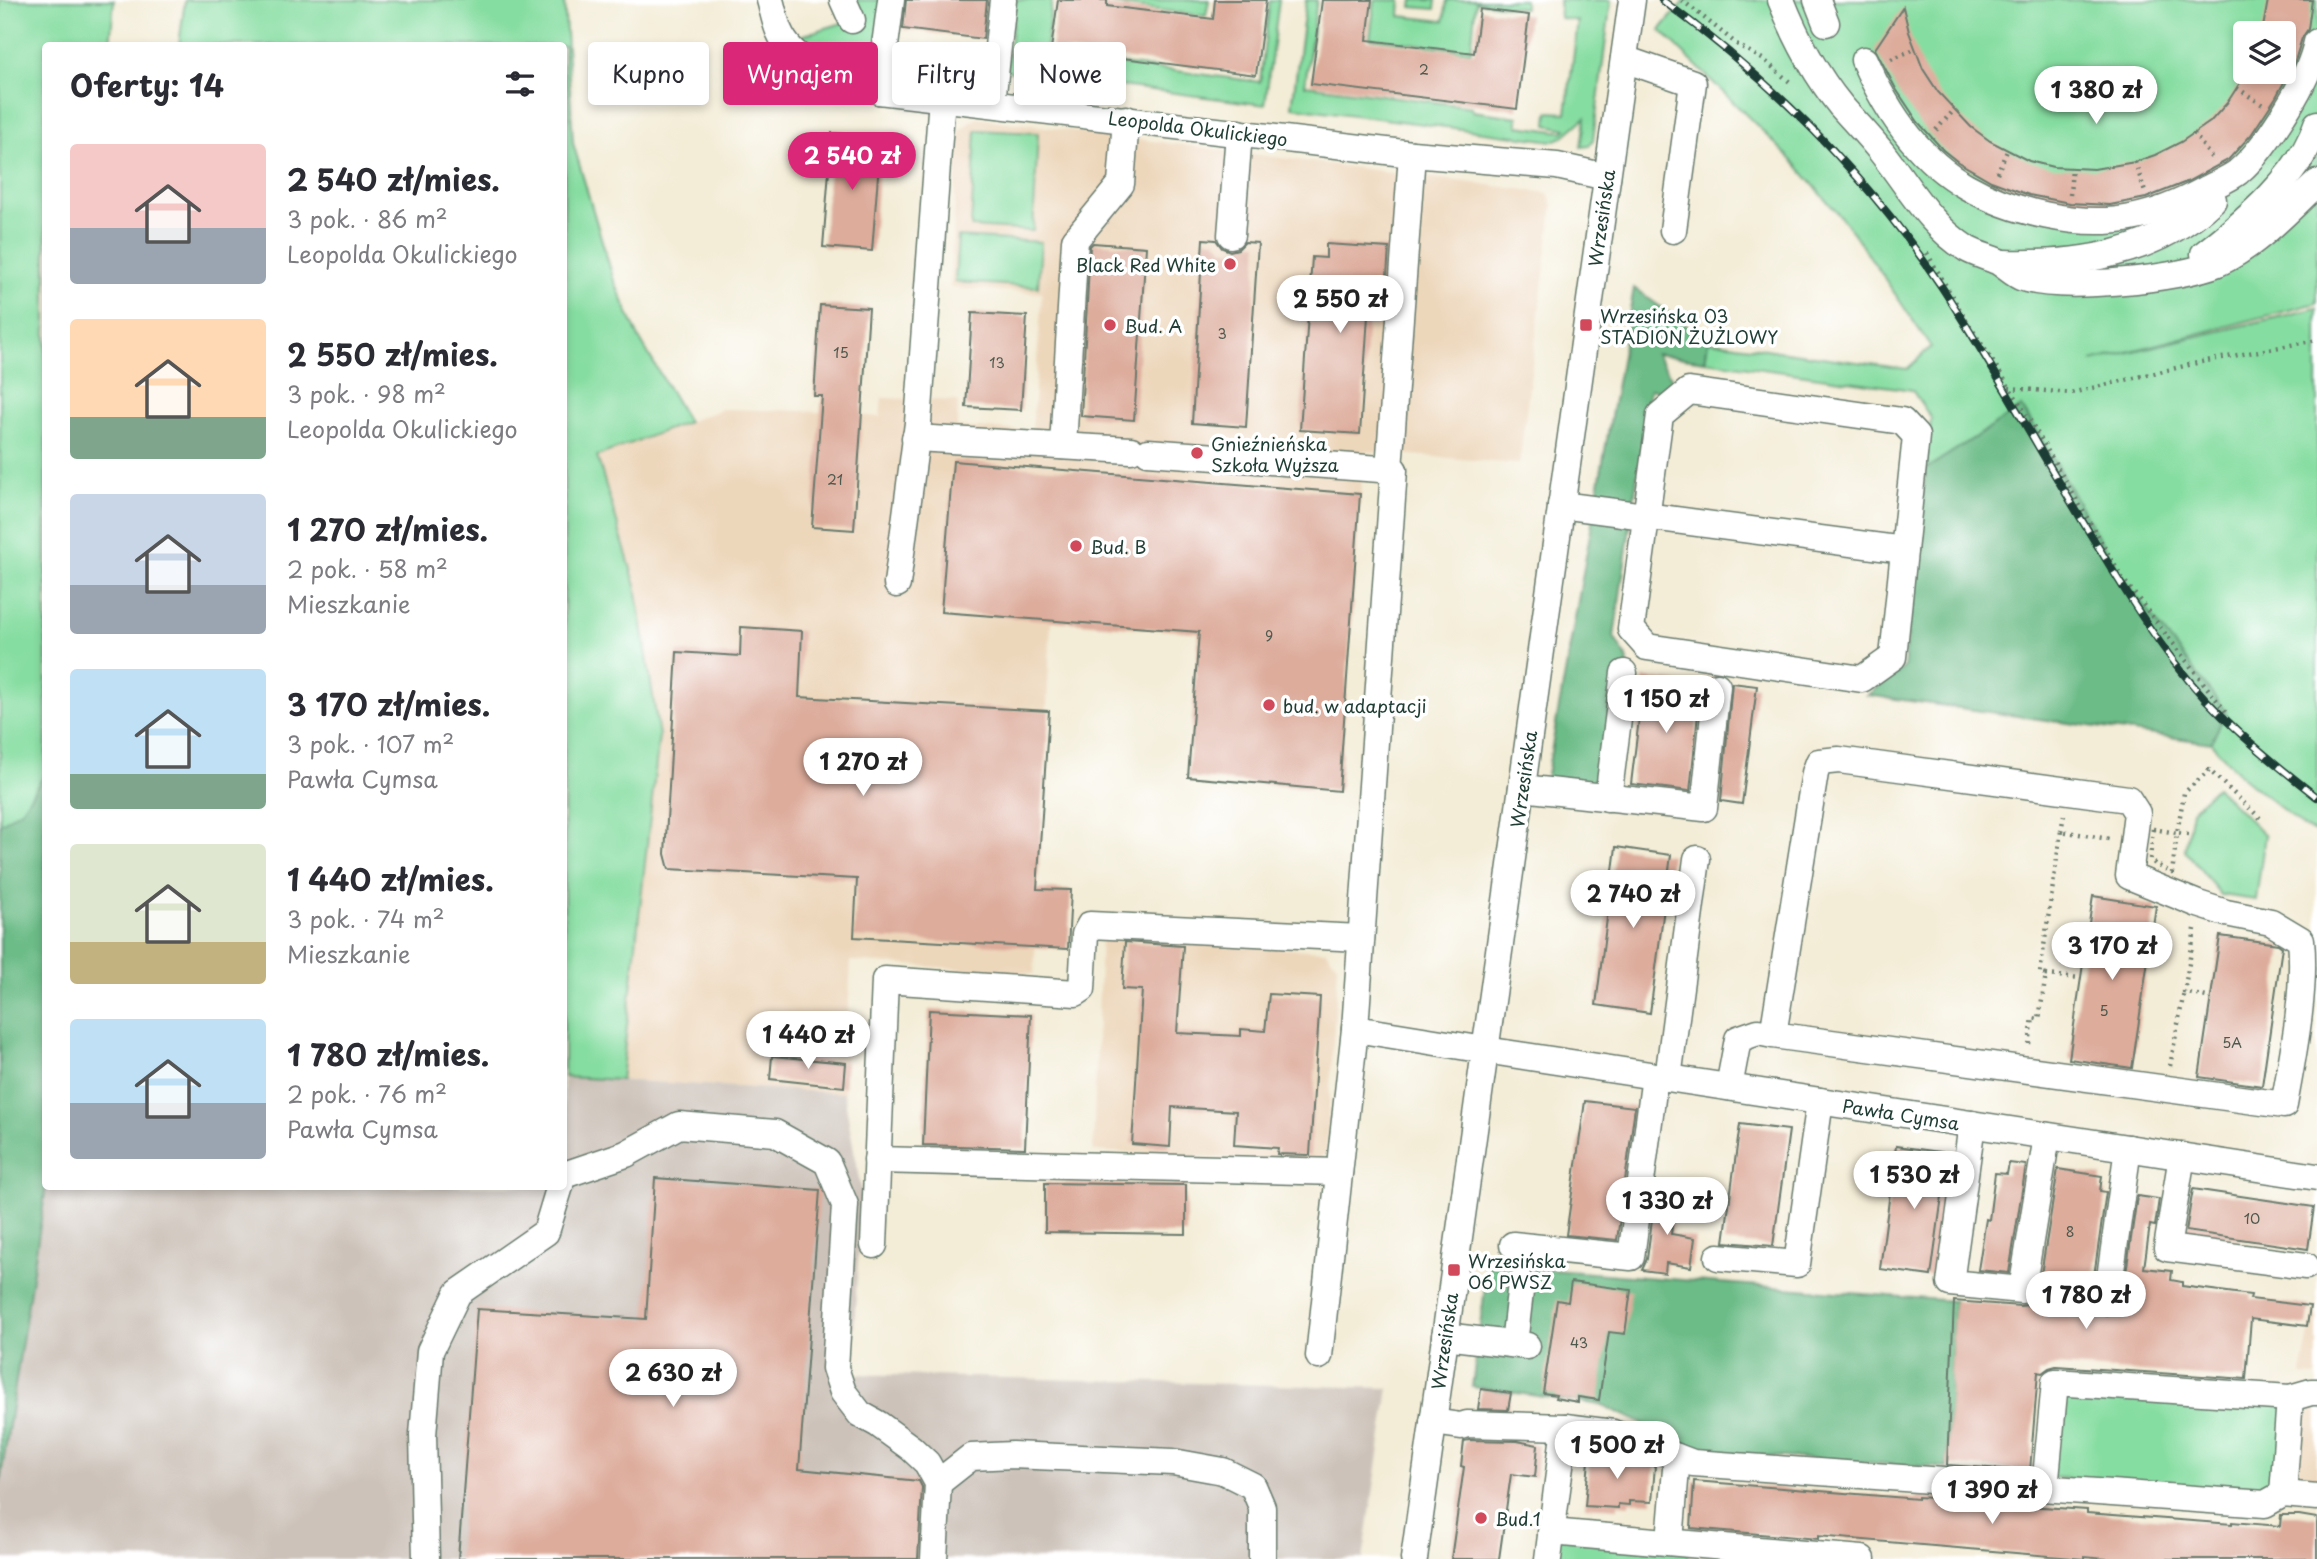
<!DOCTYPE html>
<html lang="pl">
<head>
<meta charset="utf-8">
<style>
	body { margin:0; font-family:"Playpen Sans",sans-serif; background:#f7f7f7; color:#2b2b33; height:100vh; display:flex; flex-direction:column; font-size:26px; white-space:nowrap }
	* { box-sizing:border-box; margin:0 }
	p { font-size:23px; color:#7c7c81 }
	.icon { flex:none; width:38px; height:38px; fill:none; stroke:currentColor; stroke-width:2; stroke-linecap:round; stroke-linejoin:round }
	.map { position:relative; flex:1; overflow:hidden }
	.sheet { position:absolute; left:42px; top:42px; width:525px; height:1148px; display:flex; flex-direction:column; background:#fff; border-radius:7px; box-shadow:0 4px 10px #0003 }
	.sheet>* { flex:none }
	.guide { position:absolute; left:588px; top:42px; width:665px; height:63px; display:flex; gap:14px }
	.controls { position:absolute; left:2233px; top:21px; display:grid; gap:14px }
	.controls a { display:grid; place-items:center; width:63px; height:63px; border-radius:7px; background:#fff; box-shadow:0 4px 10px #0003; font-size:35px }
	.price { position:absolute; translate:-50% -60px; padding:0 16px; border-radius:24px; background:#fff; color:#222; font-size:23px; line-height:46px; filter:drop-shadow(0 2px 4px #0008) }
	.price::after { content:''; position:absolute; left:50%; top:42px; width:21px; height:16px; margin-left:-10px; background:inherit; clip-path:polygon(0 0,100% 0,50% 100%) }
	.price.selected { background:#db2777; color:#fff }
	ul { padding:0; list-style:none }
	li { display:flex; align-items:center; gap:21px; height:175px; padding:0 28px }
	li span { display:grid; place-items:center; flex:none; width:196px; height:140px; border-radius:7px; color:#555 }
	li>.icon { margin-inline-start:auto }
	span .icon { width:84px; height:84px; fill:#fffc; stroke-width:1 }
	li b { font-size:30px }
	h2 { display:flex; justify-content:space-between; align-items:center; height:84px; padding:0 28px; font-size:30px }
	.pill { padding:0 24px; border-radius:7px; background:#fff; box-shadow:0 4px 10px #0003; font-size:24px; line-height:63px }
	.pill.selected { background:#db2777; color:#fff }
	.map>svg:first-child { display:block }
	.built { fill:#edd7bb }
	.industrial { fill:#ccc2b9 }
	.green { fill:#86dda1; stroke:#528d6a; stroke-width:2; fill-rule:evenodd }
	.forest { fill:#6cbc87; stroke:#467c5e; stroke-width:2 }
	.building { fill:#ddac9b }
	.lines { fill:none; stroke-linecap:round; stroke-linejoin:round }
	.minor-casing { stroke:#697a6d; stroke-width:29 }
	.path { stroke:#697a6d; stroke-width:4.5; stroke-dasharray:2 5; stroke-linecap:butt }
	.minor { stroke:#fff; stroke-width:26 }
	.rail-casing { stroke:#1f3d34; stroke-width:8 }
	.rail { stroke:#fff; stroke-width:5; stroke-dasharray:16; stroke-linecap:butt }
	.poi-dot { fill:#d1495b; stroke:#fff; stroke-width:2.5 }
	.labels { text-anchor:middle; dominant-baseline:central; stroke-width:7; stroke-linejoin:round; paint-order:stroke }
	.number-label { font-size:14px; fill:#4e594e }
	.street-label { font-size:18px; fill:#1f3d34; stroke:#fff }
	.poi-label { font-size:18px; fill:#1f3d34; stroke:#fff; text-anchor:start }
</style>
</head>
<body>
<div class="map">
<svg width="2317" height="1559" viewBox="0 0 2317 1559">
	<rect width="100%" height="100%" fill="#fff"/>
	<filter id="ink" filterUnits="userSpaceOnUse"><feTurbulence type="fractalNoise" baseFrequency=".0143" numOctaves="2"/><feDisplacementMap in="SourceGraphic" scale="14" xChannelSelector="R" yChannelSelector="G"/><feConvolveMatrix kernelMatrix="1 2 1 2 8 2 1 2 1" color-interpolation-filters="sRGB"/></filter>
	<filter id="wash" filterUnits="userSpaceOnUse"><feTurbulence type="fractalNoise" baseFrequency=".00686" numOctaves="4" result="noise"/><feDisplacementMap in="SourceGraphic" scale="28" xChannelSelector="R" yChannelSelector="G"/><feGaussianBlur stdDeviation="1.57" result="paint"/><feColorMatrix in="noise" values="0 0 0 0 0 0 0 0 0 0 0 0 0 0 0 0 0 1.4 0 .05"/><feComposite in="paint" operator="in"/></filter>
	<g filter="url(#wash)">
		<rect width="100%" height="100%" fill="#f3ecd6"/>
		<!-- built -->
		<g class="built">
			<path d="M977,118L1548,193L1553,205L1519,464L1364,451L1339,791L1188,777L1199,633L1051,621L1034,974L851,961L844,1093L621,1080L659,736L597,456L722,409L805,411L880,417L882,398L958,401L957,427L1032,431L1042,293L950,288L959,131Z"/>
			<path d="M1101,938L1326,951L1338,966L1326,1152L1316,1162L1093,1151Z"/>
			<path d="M2317,1296V1376L2301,1375L2307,1343Z"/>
			<path d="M2300,1403L2317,1405V1491H2311L2297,1468Z"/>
		</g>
		<!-- industrial -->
		<path class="industrial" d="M564,1077L844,1093L862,1197L851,1374L1389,1388L1363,1559H0V1473L46,1186H564Z"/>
		<!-- green -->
		<g class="green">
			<path d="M0,0H114L110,45L46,46V874L0,1018Z"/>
			<path d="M185,0H564L573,143L613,278L638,336L688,422L597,456L636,586L659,736L621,1080L564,1077V46L179,45Z"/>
			<path d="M842,0H883L876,54L821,48L800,36L852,20Z"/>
			<path d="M1016,0H1052L1045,54L1260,82L1270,0H1279L1265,105L1006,71Z"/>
			<path d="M1113,0H1209L1206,16L1112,4Z"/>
			<path d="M1306,0H1317L1305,85L1472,107V111L1518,117V126L1563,132L1566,129L1547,125L1548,112L1566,113L1578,21L1560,18L1559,0H1611L1593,140L1589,146L1581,147L1585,118L1563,137L1553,141L1292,107Z"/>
			<path d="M1375,0H1401L1400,16L1444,21L1447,0H1524V8L1476,2L1471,51L1370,38Z"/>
			<path d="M1413,0H1436L1435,9L1412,7Z"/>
			<path d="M1685,0H2317V303L2092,361L2317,308V833L2304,827L2239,774L2211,743L2123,579L2022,407L1926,469L1931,418L1912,390L1705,361L1708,341L1907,369L1931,347L1851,229L1793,161L1660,30ZM2245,33H2284V72H2245Z"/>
			<path d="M976,130L1038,133L1033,231L971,227Z"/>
			<path d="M958,237L1041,242L1038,287L955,282Z"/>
			<path d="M2216,787L2265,835L2256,900L2221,895L2185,850L2192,810Z"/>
			<path d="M2055,1382L2290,1398L2283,1494L2046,1477Z"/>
			<path d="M1551,1532L1690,1543L1688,1559H1548Z"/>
		</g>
		<!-- forest -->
		<g class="forest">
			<path d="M1634,288L1708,341L1705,361L1656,354L1678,387L1676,394L1650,389L1614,637L1628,660L1608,798L1544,791Z"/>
			<path d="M2022,407L2123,579L2226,712L2211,743L1867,695L1904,668L1926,469Z"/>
			<path d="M45,774L46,1187L0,1483V824L22,809Z"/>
			<path d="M1488,1265L1954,1301L1947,1468L1705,1452L1602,1405L1472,1387Z"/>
		</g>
		<g id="blocks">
			<!-- building -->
			<g class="building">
				<path d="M906,0H987L983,39L903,29Z"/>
				<path d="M1058,0H1107V6L1213,19L1215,0H1266L1256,75L1051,49Z"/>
				<path d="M1322,0H1372L1367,40L1474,53L1480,9L1529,15L1517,109L1311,84Z"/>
				<path d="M2268,0H2312L2308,29L2302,38L2294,64L2276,97L2251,135L2228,160L2189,181L2146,198L2110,205L2070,203L2029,195L1991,181L1958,162L1943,150L1918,122L1896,89L1875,49L1903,7L1909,32L1923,69L1938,92L1971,127L1990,141L2029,161L2053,167L2094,169L2135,162L2155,155L2181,142L2210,122L2227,103L2247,72H2284V33H2262Z"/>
				<path d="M832,133L881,137L872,251L823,247Z"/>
				<path d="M1203,239L1216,240L1222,248L1230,251L1238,249L1245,242L1258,243L1246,427L1192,423Z"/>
				<path d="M1093,243L1146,247L1134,420L1081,416L1090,246Z"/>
				<path d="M1326,244L1389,248L1385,302L1369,301L1360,434L1300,430L1312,257L1326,258Z"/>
				<path d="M820,305L869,308L854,530L812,527L822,396H814Z"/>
				<path d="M972,313L1027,316L1021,410L966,407Z"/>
				<path d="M953,461L1360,494L1339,791L1188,777L1199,632L941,612Z"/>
				<path d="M741,627L802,631L799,697L1049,711L1037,889L1071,890L1068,949L854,937L857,879L669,869L665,854L677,652L740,656Z"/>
				<path d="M1644,678L1701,685L1690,791L1631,784Z"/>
				<path d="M1732,683L1757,686L1742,804L1721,801Z"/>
				<path d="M1616,847L1671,855L1650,1013L1596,1005Z"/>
				<path d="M2093,896L2156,906L2132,1068L2069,1059Z"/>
				<path d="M2220,936L2278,944L2282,947L2262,1086L2199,1077Z"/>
				<path d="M1125,942L1183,946L1177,1033L1241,1036V1029L1265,1031L1269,994L1320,997L1310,1155L1277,1154L1278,1148L1234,1145L1236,1111L1172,1107L1170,1147L1132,1144L1142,990L1122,989Z"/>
				<path d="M929,1010L1031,1015L1025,1148L923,1145Z"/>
				<path d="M772,1056L846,1063L844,1087L770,1079Z"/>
				<path d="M1585,1101L1635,1107L1617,1240L1566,1235Z"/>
				<path d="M1740,1124L1789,1130L1773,1246L1724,1242Z"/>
				<path d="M1896,1146L1948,1153L1931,1276L1880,1269Z"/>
				<path d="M2009,1163L2026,1165L2009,1273L1978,1270L1986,1219L1989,1220L1995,1173L2007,1174Z"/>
				<path d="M2058,1169L2102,1176L2100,1191L2106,1192L2091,1297L2093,1306L2098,1312L2106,1315L2114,1313L2120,1308L2122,1302L2137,1196L2159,1199L2155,1226L2150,1225L2144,1268L2172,1271L2171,1280L2182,1282V1286L2251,1295L2250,1299L2310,1306L2307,1326L2251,1319L2246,1379L2056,1366L2049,1368L2042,1373L2038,1372L2030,1471L1947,1465L1954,1301L2020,1306L2028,1305L2034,1300L2038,1293Z"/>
				<path d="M655,1178L820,1190L799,1469L919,1481L922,1487L918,1559H458L477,1309L646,1319Z"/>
				<path d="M1045,1183L1186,1185V1234L1045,1232Z"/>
				<path d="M2193,1189L2314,1207L2308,1249L2186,1231Z"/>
				<path d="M1656,1190L1677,1193L1671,1234L1695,1238L1691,1267L1666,1263L1665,1273L1642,1270L1647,1259Z"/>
				<path d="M1571,1282L1631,1290L1625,1334L1609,1332L1599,1400L1578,1397V1402L1555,1398L1556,1395L1543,1393L1557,1300L1568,1302Z"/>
				<path d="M1481,1389L1511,1393L1508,1410L1478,1409Z"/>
				<path d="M1469,1440L1517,1441L1538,1445L1535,1477L1511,1474L1499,1559H1451L1464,1467L1461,1466L1464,1441Z"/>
				<path d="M1590,1449L1617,1451L1622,1453V1462L1655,1466L1652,1502L1629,1501V1505L1618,1504V1508L1585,1506Z"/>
				<path d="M1694,1481L1918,1499V1497L1945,1499V1497L2027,1503V1506L2087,1510V1513L2232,1524V1522L2280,1526L2281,1515H2299L2317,1518V1559H2106L2084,1557V1559L1818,1536V1539L1691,1528Z"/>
			</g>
		</g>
	</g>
	<g filter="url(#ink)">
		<use href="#blocks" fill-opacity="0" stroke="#697a6d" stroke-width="2"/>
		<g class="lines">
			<defs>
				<g id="minor">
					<path d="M770,0C773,10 775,22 779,31C795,69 844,78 879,91L1412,154L1557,166L1607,177"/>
					<path d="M843,0L852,20"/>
					<path d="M1781,0C1796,38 1815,74 1841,106C1855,122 1870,137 1883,154C1909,187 1930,226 1967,249C1976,254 1987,257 1997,261C2006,266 2014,275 2023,278C2063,291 2179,279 2218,263C2254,247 2289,210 2317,183"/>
					<path d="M1817,0L1826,23"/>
					<path d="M1624,59L1693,83L1673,230"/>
					<path d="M1864,60C1886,110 1918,159 1966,186C2011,212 2080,228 2131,218C2158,213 2181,203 2205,190C2216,184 2229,179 2238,172C2257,156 2271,134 2284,114C2298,92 2312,67 2317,42"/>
					<path d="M879,91L891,0"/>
					<path d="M992,103L1003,0"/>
					<path d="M1231,235L1239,133"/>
					<path d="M2204,254C2245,222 2301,175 2317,124"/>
					<path d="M2004,263C2080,265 2156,254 2213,200"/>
					<path d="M1689,391L1902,421L1916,436L1893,657L1862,679L1647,647L1631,629L1660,415Z"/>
					<path d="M915,438L1131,450"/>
					<path d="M1063,446L1075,240L1121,184L1126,119"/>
					<path d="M1148,452L1394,470L1355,1029L1485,1050L2317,1177"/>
					<path d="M1389,469L1412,154"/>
					<path d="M1561,505L1904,550"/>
					<path d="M897,584L918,423L942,97"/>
					<path d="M1522,788L1704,808L1717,686"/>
					<path d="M1608,798L1624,673"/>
					<path d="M1668,1078L1697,859"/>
					<path d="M1729,1087L1738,1039L1758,1032L1773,1035L1815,773L1819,762L1839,760L2128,799L2137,813L2129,876L2198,904L2226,913L2271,922L2301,940C2306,991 2293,1055 2284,1105L1773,1035"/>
					<path d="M1972,1124L1950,1283L2022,1290L2047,1136"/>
					<path d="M2182,1156L2167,1248L2306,1266"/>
					<path d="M877,1160L1339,1172"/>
					<path d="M564,1175L626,1154L679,1125L775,1133L827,1162L845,1205L835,1368L843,1392L860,1414L878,1424L911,1448L927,1463L938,1483L934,1559"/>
					<path d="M874,1245L885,980L1076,993L1082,989L1085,934L1090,925L1361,938"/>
					<path d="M1513,1245L1631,1257L1655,1076"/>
					<path d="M1718,1257L1797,1264L1820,1101"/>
					<path d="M2107,1299L2128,1148"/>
					<path d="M1445,1336L1527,1346"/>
					<path d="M1514,1344L1521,1283"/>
					<path d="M1319,1356L1355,1029"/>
					<path d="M1433,1422L1461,1426L1467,1424L1565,1427L1613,1433L1677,1457L1670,1541"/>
					<path d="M1677,1457L1693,1463L2265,1504L2283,1494L2317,1497"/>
					<path d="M938,1483L971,1457L1012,1455L1173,1462L1223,1471L1253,1486L1262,1507V1559"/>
					<path d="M2045,1488L2055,1382L2290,1398L2311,1392H2317"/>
					<path d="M2283,1494L2290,1398"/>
					<path d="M1551,1532L1862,1559"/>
					<path d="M426,1559L423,1435L430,1351L458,1293L546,1232L560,1186"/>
					<path d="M1414,1559L1632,0"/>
					<path d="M1548,1559L1565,1427"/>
				</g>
			</defs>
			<!-- minor casing -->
			<use href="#minor" class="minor-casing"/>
			<!-- path -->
			<g class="path">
				<path d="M1682,0L1738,45L1764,60L1791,83"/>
				<path d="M2263,29L2277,33"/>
				<path d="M1891,59L1915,49"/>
				<path d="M2237,88L2263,105"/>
				<path d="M1936,130L1954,110"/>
				<path d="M2194,133L2213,160"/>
				<path d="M2135,162L2145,192"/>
				<path d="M1997,173L2007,151"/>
				<path d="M2070,195L2072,167"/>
				<path d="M1927,253L1963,315L2022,407L2123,579L2226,712"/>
				<path d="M2009,388L2071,393L2201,362L2317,340"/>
				<path d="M2153,829L2177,833L2172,873L2155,864L2150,859Z"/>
				<path d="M2061,831L2064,815"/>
				<path d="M2188,834L2177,833L2184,793L2209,770L2260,818"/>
				<path d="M2195,929L2184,992L2211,998"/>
				<path d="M2046,975L2081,978"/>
				<path d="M2029,1044L2033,1018L2039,1019L2046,975L2040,973L2061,831L2109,839"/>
				<path d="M2170,1066L2184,992"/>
			</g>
			<!-- minor -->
			<use href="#minor" class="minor"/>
			<defs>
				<path id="rail" d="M1662,0C1770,79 1866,174 1941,286C1998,373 2047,465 2102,553C2125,591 2148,628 2175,663C2214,715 2266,757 2317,797"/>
			</defs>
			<!-- rail casing -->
			<use href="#rail" class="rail-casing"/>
			<!-- rail -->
			<use href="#rail" class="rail"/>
		</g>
	</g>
	<!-- markers -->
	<g class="poi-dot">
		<circle cx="1230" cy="264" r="7"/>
		<circle cx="1110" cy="325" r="7"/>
		<rect x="1579" y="318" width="14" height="14" rx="3.5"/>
		<circle cx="1197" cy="453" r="7"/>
		<circle cx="1076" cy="546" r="7"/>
		<circle cx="1269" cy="705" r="7"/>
		<rect x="1447" y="1263" width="14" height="14" rx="3.5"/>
		<circle cx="1481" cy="1518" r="7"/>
	</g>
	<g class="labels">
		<!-- number labels -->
		<g class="number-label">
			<text x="1424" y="69">2</text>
			<text x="1222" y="333">3</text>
			<text x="841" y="352">15</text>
			<text x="997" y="362">13</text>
			<text x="835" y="479">21</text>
			<text x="1269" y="635">9</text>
			<text x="2104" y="1010">5</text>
			<text x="2232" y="1042">5A</text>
			<text x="2252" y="1218">10</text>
			<text x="2070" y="1231">8</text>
			<text x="1579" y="1342">43</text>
		</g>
		<!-- street labels -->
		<g class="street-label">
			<text transform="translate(1198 128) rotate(7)">Leopolda Okulickiego</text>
			<text transform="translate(1601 218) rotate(-82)">Wrzesińska</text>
			<text transform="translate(1523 779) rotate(-82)">Wrzesińska</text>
			<text transform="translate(1901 1114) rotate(9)">Pawła Cymsa</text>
			<text transform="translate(1444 1341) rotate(-82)">Wrzesińska</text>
		</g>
		<!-- poi labels -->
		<g class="poi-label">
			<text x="1216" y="264" text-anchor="end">Black Red White</text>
			<text x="1600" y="315">Wrzesińska 03<tspan x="1600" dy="21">STADION ŻUŻLOWY</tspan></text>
			<text x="1124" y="325">Bud. A</text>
			<text x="1211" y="443">Gnieźnieńska<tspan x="1211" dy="21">Szkoła Wyższa</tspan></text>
			<text x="1090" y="546">Bud. B</text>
			<text x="1283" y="705">bud. w adaptacji</text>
			<text x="1468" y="1260">Wrzesińska<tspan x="1468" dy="21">06 PWSZ</tspan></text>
			<text x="1495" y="1518">Bud.1</text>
		</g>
	</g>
</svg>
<div class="controls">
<a><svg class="icon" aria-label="layers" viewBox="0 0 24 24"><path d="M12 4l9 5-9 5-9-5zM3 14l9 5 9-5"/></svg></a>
</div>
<b class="price" style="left:2096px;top:126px">1 380 zł</b>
<b class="price selected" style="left:852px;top:192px">2 540 zł</b>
<b class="price" style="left:1340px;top:335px">2 550 zł</b>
<b class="price" style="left:1666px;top:735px">1 150 zł</b>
<b class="price" style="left:863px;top:798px">1 270 zł</b>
<b class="price" style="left:1633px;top:930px">2 740 zł</b>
<b class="price" style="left:2112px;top:982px">3 170 zł</b>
<b class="price" style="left:808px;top:1071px">1 440 zł</b>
<b class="price" style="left:1914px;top:1211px">1 530 zł</b>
<b class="price" style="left:1667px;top:1237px">1 330 zł</b>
<b class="price" style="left:2086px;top:1331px">1 780 zł</b>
<b class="price" style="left:673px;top:1409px">2 630 zł</b>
<b class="price" style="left:1617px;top:1481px">1 500 zł</b>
<b class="price" style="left:1992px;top:1526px">1 390 zł</b>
<div class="guide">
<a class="pill">Kupno</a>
<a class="pill selected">Wynajem</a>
<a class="pill">Filtry</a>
<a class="pill">Nowe</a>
</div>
<section class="sheet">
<h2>Oferty: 14<svg class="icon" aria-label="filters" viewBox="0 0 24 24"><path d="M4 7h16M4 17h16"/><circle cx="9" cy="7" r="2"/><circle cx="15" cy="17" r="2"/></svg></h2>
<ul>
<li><span style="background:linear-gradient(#f6c9c9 60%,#9aa5b1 0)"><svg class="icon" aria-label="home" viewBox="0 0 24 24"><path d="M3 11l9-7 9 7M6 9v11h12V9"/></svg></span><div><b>2 540 zł/mies.</b><p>3 pok. · 86 m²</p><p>Leopolda Okulickiego</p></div></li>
<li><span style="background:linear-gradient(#ffd9b3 70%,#7fa58c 0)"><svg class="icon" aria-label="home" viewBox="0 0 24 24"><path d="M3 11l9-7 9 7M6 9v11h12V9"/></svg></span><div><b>2 550 zł/mies.</b><p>3 pok. · 98 m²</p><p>Leopolda Okulickiego</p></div></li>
<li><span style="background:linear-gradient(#c9d6e8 65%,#9aa5b1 0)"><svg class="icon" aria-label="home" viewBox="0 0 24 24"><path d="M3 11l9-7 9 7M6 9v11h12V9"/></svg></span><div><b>1 270 zł/mies.</b><p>2 pok. · 58 m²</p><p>Mieszkanie</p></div></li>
<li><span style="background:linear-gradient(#bfe0f5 75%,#7fa58c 0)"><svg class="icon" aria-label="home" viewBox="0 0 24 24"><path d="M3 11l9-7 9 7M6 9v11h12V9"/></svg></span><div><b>3 170 zł/mies.</b><p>3 pok. · 107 m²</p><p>Pawła Cymsa</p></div></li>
<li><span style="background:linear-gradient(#dfe7d0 70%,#c2b280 0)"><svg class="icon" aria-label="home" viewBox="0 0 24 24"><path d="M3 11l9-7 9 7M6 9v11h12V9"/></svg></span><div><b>1 440 zł/mies.</b><p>3 pok. · 74 m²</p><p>Mieszkanie</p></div></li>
<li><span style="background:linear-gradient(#bfe0f5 60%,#9aa5b1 0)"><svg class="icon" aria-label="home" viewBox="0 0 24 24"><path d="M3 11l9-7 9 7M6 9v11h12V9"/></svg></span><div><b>1 780 zł/mies.</b><p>2 pok. · 76 m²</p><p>Pawła Cymsa</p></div></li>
</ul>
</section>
</div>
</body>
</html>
